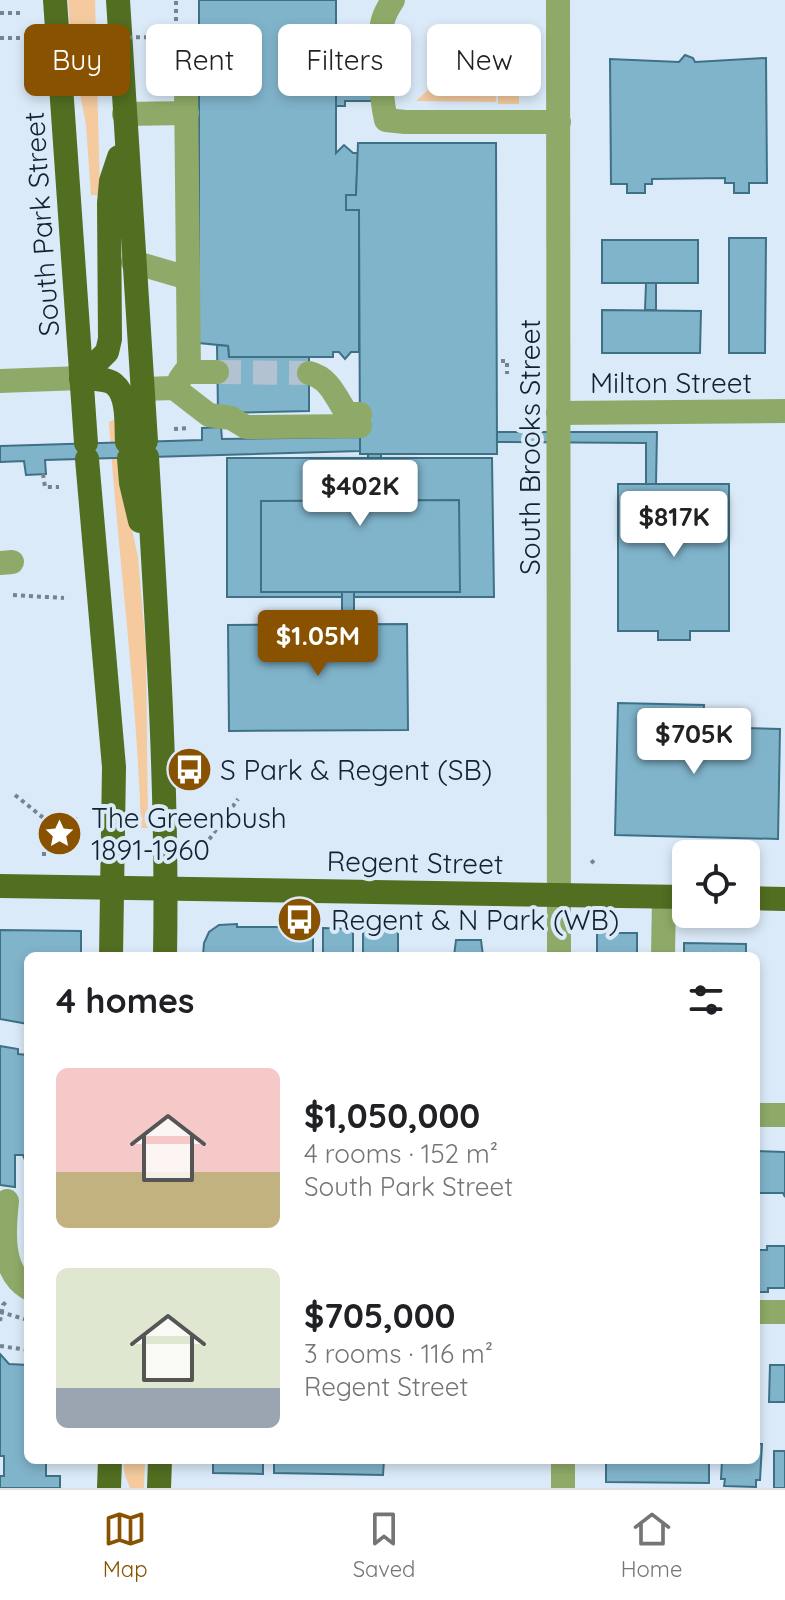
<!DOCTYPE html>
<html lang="en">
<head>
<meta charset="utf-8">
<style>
	body { margin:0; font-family:Quicksand,sans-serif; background:#f6f6f6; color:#202124; height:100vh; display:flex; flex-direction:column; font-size:30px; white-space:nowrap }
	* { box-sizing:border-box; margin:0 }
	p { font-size:26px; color:#757577 }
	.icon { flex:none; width:44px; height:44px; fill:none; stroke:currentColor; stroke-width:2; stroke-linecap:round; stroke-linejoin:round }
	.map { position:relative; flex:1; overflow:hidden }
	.panel { position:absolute; left:24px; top:952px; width:736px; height:512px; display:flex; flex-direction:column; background:#fff; border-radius:12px; box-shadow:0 4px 12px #0003 }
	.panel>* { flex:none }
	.top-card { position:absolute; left:24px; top:24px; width:738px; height:72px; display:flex; gap:16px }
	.fabs { position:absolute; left:672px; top:840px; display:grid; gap:16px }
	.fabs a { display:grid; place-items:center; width:88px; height:88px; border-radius:12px; background:#fff; box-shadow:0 4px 12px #0003; font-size:40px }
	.price { position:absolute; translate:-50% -68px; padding:0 18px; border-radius:8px; background:#fff; color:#222; font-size:26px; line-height:52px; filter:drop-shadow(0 2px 4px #0008) }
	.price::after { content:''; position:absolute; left:50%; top:48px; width:24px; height:18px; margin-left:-12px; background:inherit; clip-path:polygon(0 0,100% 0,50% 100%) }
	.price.current { background:#885200; color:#fff }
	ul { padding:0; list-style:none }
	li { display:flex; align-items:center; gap:24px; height:200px; padding:0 32px }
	li span { display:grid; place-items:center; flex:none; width:224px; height:160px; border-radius:12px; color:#555 }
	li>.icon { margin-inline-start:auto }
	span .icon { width:96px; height:96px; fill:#fffc; stroke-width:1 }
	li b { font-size:34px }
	h2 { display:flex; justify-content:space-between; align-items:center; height:96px; padding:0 32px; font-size:34px }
	.pill { padding:0 28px; border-radius:12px; background:#fff; box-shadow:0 4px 12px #0003; font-size:28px; line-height:72px }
	.pill.current { background:#885200; color:#fff }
	.tabs { display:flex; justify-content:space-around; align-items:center; height:112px; border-top:2px solid #e0e0e0; background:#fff; font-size:22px; color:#757577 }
	.tabs a { display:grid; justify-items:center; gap:4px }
	.tabs .current { color:#885200 }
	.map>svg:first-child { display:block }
	.green { fill:#f4ca9e }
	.building { fill:#80b4cb; stroke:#3e7186; stroke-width:2 }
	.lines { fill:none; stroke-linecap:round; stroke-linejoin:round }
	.minor-tunnel { stroke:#b3c2d1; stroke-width:24; stroke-dasharray:24 12; stroke-linecap:butt }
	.path { stroke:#758391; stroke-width:4; stroke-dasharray:4 4; stroke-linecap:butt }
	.minor { stroke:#8faa68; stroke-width:24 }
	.major { stroke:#526e21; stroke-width:24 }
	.path-bridge { stroke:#758391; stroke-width:4; stroke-dasharray:4 4; stroke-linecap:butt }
	.labels { text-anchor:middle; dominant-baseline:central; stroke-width:8; stroke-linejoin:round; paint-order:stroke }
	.street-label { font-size:28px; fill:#14222f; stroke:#dbeaf9 }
	.poi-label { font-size:28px; fill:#14222f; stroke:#dbeaf9; text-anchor:start }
</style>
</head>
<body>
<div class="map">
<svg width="785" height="1488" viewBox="0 0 785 1488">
	<rect width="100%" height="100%" fill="#dbeaf9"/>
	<!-- green -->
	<g class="green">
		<path d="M68,0H95L100,195H91L86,125L72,51Z"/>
		<rect x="498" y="30" width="21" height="74"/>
		<path d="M459,84H495L496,102L416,101L429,89L445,91Z"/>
		<path d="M118,418L125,497L138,557L146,650L148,828H141C137,692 118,557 109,422Z"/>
		<path d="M123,1460H145L144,1488H130L125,1475Z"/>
	</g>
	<!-- building -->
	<g class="building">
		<path d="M199,0H336V153L344,145L353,153H358L356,195H346V210H359V352H351L345,359L339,352H333V357H229L228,346L199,343Z"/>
		<path d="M336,32H345V38H392V101H345V106H336Z"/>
		<path d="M685,55L693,58L695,62L766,58L767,183H749V193H734V183H725V178L652,179V184H645V193H627V184H611L610,59L679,62Z"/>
		<path d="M358,143H496L497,454H360L359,210H346V195H356Z"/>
		<path d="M729,238H766L765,353H729Z"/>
		<rect x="602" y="240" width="96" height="43"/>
		<path d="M646,283H656V310H645Z"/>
		<path d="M602,310L701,311L700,353H602Z"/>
		<path d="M217,345L228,346L229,357H309V411L218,413Z"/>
		<path d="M221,427L222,439L360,437V451L45,460L46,474L26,475L24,461L0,462V446L202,440V428Z"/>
		<path d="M497,432H657L656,484H646V443L497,442Z"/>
		<rect x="368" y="454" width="13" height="46"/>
		<path d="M227,458H492L494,597H227Z"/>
		<path d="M618,484H729V631H690V640H658V631H618Z"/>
		<path d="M459,500L460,592H261V501Z"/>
		<rect x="342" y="592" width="12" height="32"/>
		<path d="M407,624L408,730L229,731L228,625Z"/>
		<path d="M618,703L704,705L703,727L780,729L778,839L615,835Z"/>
		<path d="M237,924V927H313V956H203L204,943L209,932L219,925Z"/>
		<path d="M323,928L353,929V956H323Z"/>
		<path d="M0,930L81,931V956H28V1024L0,1019Z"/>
		<rect x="363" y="930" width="35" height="26"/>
		<rect x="597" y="933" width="40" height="23"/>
		<path d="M456,940H481L483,956H454Z"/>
		<path d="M684,943L746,944V956H684Z"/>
		<path d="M0,1046L18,1049V1054L28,1055V1167L23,1155H15V1187L0,1185Z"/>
		<path d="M756,1151L785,1152V1197L783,1193H756Z"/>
		<path d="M767,1246H785V1288H768V1292H756V1250H767Z"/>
		<path d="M0,1354L9,1364L28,1365V1460H46V1476H60V1488H0V1476H4V1456H0Z"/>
		<path d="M770,1365H785V1402H769Z"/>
		<path d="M756,1444H762L760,1480H756V1487L724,1486L725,1479H721L722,1460H756Z"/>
		<rect x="774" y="1451" width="11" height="37"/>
		<path d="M213,1460H263V1474L213,1473Z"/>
		<path d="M274,1460H384L383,1475L274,1473Z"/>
		<path d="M606,1460H709V1483L606,1482Z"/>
	</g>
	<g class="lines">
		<!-- minor-tunnel -->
		<path class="minor-tunnel" d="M217,372L309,373"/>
		<!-- path -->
		<g class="path">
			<path d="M0,13H22"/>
			<path d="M176,37V0"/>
			<path d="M336,70H358"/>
			<path d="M501,361H507V374"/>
			<path d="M174,429L188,428"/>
			<path d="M43,474L45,487H59"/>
			<path d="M13,595L64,598"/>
			<path d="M15,795L46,820"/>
			<path d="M202,841H208L238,799"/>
			<path d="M44,856V824L46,820L59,817L80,820"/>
			<path d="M591,863L596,859"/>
			<path d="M0,1312L28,1320"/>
			<path d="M0,1321L3,1305L7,1301"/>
			<path d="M0,1346L28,1350"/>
		</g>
		<!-- minor -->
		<g class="minor">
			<path d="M393,0C390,5 386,11 384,17C376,38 381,98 386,120L405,122H559"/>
			<path d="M558,0L559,956"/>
			<path d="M186,86L189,372"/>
			<path d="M124,114L187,113"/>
			<path d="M133,262L188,278"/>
			<path d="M309,373C330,378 336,398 347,414H360"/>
			<path d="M180,379L185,372H217"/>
			<path d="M0,381L81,378"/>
			<path d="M142,389L174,388L209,415L231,418L246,427L360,426"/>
			<path d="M558,413L785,411"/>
			<path d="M0,563L12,562"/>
			<path d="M663,956L664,897"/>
			<path d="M756,1115H785"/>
			<path d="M7,1201C4,1229 0,1271 28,1288"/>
			<path d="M756,1312H785"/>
			<path d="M563,1460V1488"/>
		</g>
		<!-- major -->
		<g class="major">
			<path d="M55,0L86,443"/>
			<path d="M118,0L146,441"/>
			<path d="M81,378L107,352L110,339L109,203L111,181L119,157"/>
			<path d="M81,378C90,379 106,378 114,384C129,396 126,425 127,442"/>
			<path d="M147,457C157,624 168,789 165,956"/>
			<path d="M129,458L131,483L140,521"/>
			<path d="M87,459L114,767L111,956"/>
			<path d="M0,886L686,897"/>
			<path d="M746,898L785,899"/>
			<path d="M109,1488L110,1460"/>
			<path d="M159,1488L160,1460"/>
		</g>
		<!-- path-bridge -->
		<path class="path-bridge" d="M0,38L199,37"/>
	</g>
	<!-- icons -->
	<defs>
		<symbol id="bus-disc" viewBox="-11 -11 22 22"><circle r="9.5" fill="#885200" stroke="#dbeaf9"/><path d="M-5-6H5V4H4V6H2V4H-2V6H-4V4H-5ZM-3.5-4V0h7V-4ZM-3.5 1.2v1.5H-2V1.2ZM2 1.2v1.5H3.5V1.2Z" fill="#fff"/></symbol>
		<symbol id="sight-disc" viewBox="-11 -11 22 22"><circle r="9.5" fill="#885200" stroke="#dbeaf9"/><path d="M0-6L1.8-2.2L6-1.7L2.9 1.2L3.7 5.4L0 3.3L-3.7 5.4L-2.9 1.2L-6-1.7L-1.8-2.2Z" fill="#fff"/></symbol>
	</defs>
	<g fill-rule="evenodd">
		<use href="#bus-disc" x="164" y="744" width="51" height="51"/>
		<use href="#sight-disc" x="34" y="808" width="51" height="51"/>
		<use href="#bus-disc" x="274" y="894" width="51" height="51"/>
	</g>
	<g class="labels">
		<!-- street labels -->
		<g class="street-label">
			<text transform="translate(41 224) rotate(-94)">South Park Street</text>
			<text x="671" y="382">Milton Street</text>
			<text transform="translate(529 447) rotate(-90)">South Brooks Street</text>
			<text transform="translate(415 862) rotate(1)">Regent Street</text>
		</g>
		<!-- poi labels -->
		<g class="poi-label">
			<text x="220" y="769">S Park &amp; Regent (SB)</text>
			<text x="91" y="817">The Greenbush<tspan x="91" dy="32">1891-1960</tspan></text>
			<text x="331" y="919">Regent &amp; N Park (WB)</text>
		</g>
	</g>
</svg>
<div class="fabs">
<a><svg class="icon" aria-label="locate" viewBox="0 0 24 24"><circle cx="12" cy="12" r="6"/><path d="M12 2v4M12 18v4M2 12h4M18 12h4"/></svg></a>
</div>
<b class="price" style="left:360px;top:528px">$402K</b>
<b class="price" style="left:674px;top:559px">$817K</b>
<b class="price current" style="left:318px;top:678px">$1.05M</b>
<b class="price" style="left:694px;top:776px">$705K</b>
<div class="top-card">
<a class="pill current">Buy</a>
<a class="pill">Rent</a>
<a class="pill">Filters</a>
<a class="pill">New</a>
</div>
<section class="panel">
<h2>4 homes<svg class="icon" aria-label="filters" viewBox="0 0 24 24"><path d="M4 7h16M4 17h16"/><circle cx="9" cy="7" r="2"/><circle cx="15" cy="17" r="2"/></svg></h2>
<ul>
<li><span style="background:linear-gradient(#f6c9c9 65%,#c2b280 0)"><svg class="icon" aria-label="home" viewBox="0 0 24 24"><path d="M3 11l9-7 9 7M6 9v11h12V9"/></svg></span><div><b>$1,050,000</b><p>4 rooms · 152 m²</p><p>South Park Street</p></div></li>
<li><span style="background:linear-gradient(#dfe7d0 75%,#9aa5b1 0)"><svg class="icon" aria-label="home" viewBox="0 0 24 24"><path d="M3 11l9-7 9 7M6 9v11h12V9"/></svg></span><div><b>$705,000</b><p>3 rooms · 116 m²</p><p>Regent Street</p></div></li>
</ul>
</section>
</div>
<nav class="tabs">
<a class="current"><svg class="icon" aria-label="map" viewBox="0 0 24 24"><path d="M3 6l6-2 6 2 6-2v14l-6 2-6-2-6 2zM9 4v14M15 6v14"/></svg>Map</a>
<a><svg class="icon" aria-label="saved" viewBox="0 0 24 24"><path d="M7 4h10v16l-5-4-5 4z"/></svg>Saved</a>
<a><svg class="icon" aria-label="home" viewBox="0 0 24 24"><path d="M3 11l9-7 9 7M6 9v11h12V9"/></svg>Home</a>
</nav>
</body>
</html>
